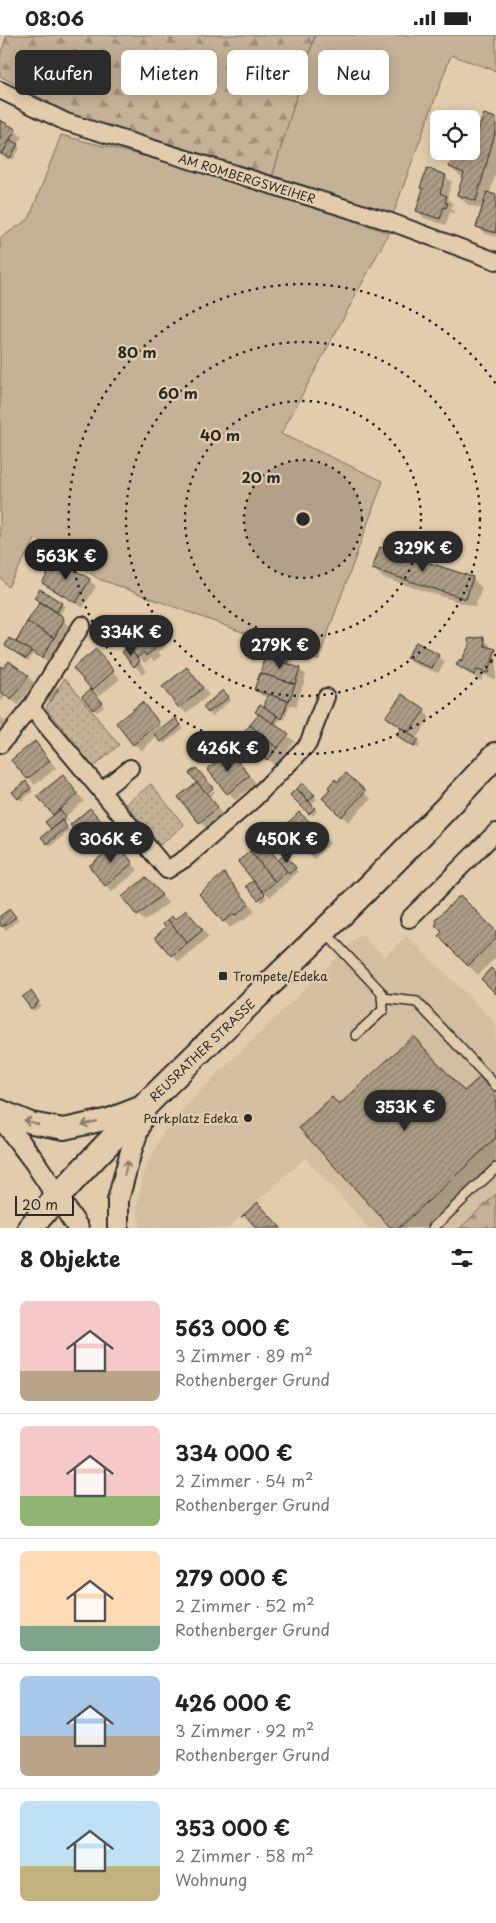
<!DOCTYPE html>
<html lang="de">
<head>
<meta charset="utf-8">
<style>
	body { margin:0; font-family:"Playpen Sans",sans-serif; background:#f6f6f6; color:#222; height:100vh; display:flex; flex-direction:column; font-size:19px; white-space:nowrap }
	* { box-sizing:border-box; margin:0 }
	p { font-size:16px; color:#767676 }
	.icon { flex:none; width:28px; height:28px; fill:none; stroke:currentColor; stroke-width:2; stroke-linecap:round; stroke-linejoin:round }
	.map { position:relative; height:1193px; overflow:hidden }
	.sheet { display:flex; flex-direction:column; background:#fff; flex:1 }
	.sheet>* { flex:none }
	.top-card { position:absolute; left:15px; top:15px; width:466px; height:45px; display:flex; gap:10px }
	.fabs { position:absolute; left:430px; top:75px; display:grid; gap:10px }
	.fabs a { display:grid; place-items:center; width:50px; height:50px; border-radius:8px; background:#fff; box-shadow:0 2px 12px #0003; font-size:25px }
	.scale { position:absolute; left:15px; bottom:12px; width:59px; box-sizing:border-box; padding-left:5px; border:2px solid #2b2b2b; border-top:0; font-size:14px; line-height:18px; white-space:nowrap; color:#2b2b2b; -webkit-text-stroke:4px #e3ccac; paint-order:stroke }
	.price { position:absolute; translate:-50% -42px; padding:0 11px; border-radius:18px; background:#2b2b2b; color:#fff; font-size:16px; line-height:32px; filter:drop-shadow(0 1px 2px #0008) }
	.price::after { content:''; position:absolute; left:50%; top:30px; width:15px; height:11px; margin-left:-8px; background:inherit; clip-path:polygon(0 0,100% 0,50% 100%) }
	.price.active { background:#222; color:#fff }
	ul { padding:0; list-style:none }
	li { display:flex; align-items:center; gap:15px; height:125px; padding:0 20px }
	li+li { border-top:1px solid #e0e0e0 }
	li span { display:grid; place-items:center; flex:none; width:140px; height:100px; border-radius:8px; color:#555 }
	li>.icon { margin-inline-start:auto }
	span .icon { width:60px; height:60px; fill:#fffc; stroke-width:1 }
	li b { font-size:21px }
	h2 { display:flex; justify-content:space-between; align-items:center; height:60px; padding:0 20px; font-size:21px }
	.pill { padding:0 18px; border-radius:8px; background:#fff; box-shadow:0 2px 12px #0003; font-size:18px; line-height:45px }
	.pill.active { background:#2b2b2b; color:#fff }
	.status { display:flex; justify-content:space-between; align-items:center; height:35px; padding:0 25px; background:#fff; direction:ltr }
	.status svg { height:14px; fill:currentColor }
	.map>svg:first-child { display:block }
	.built { fill:#d3bea1 }
	.green { fill:#c5b197; stroke:#786e61 }
	.forest { fill:url(#forest-firs); stroke:#786e61 }
	.park { fill:url(#park-dots); stroke:#786e61 }
	.shadow { fill:#0003 }
	.building { fill:url(#building-hatch); stroke:#2b2b2b }
	.lines { fill:none; stroke-linecap:round; stroke-linejoin:round }
	.service-casing { stroke:#2b2b2b; stroke-width:12 }
	.minor-casing { stroke:#2b2b2b; stroke-width:20 }
	.tertiary-casing { stroke:#2b2b2b; stroke-width:24 }
	.secondary-casing { stroke:#2b2b2b; stroke-width:28 }
	.service { stroke:#e3ccac; stroke-width:9 }
	.minor { stroke:#e3ccac; stroke-width:16 }
	.tertiary { stroke:#e3ccac; stroke-width:20 }
	.secondary { stroke:#e3ccac; stroke-width:24 }
	.oneway { stroke:#877c6c }
	.ring { fill:none; stroke:#2b2b2b; stroke-width:2.5; stroke-dasharray:2.5 5 }
	.poi-dot { fill:#2b2b2b; stroke:#e3ccac; stroke-width:2 }
	.labels { text-anchor:middle; dominant-baseline:central; stroke-width:4.5; stroke-linejoin:round; paint-order:stroke }
	.street-label { font-size:12px; fill:#2b2b2b; stroke:#e3ccac }
	.poi-label { font-size:12px; fill:#2b2b2b; stroke:#e3ccac; text-anchor:start }
	.centre { fill:#2b2b2b; stroke:#e3ccac; stroke-width:2.5 }
	.ring-label { font-size:15px; text-anchor:middle; font-weight:bold; fill:#2b2b2b; stroke:#e3ccac; stroke-width:4.5; stroke-linejoin:round; paint-order:stroke }
</style>
</head>
<body>
<div class="status"><b>08:06</b><svg viewBox="0 0 49 12"><path d="M0 12V9h3v3zM5 12V6h3v6zM10 12V3h3v9zM15 12V0h3v12zM26 1h20v11H26zM47 4h2v5h-2z"/></svg></div>
<div class="map">
<svg width="496" height="1193" viewBox="0 0 496 1193">
	<defs>
		<pattern id="forest-firs" width="22" height="20" patternUnits="userSpaceOnUse" patternTransform="scale(1.25)"><rect width="22" height="20" fill="#c5b197"/><path d="M5 1l3.5 6h-7zM16 11l3.5 6h-7z" fill="#a0907b"/></pattern>
		<pattern id="park-dots" width="8" height="8" patternUnits="userSpaceOnUse" patternTransform="scale(1.25)"><rect width="8" height="8" fill="#c5b197"/><path d="M2 2h.1M6 6h.1" fill="none" stroke="#a0907b" stroke-width="1.8" stroke-linecap="round"/></pattern>
		<pattern id="building-hatch" width="6" height="6" patternUnits="userSpaceOnUse" patternTransform="scale(1.25)"><rect width="6" height="6" fill="#ad9d86"/><path d="M-1 1l2-2M0 6l6-6M5 7l2-2" fill="none" stroke="#8d806e"/></pattern>
	</defs>
	<rect width="100%" height="100%" fill="#e3ccac"/>
	<filter id="ink" filterUnits="userSpaceOnUse"><feTurbulence type="fractalNoise" baseFrequency=".02" numOctaves="2"/><feDisplacementMap in="SourceGraphic" scale="10" xChannelSelector="R" yChannelSelector="G"/><feConvolveMatrix kernelMatrix="1 2 1 2 8 2 1 2 1" color-interpolation-filters="sRGB"/></filter>
	<g filter="url(#ink)">
		<!-- built -->
		<path class="built" d="M361,899L384,922L407,901L496,988V1159L460,1193H369L305,1123L228,1193H140L137,1171L145,1133L163,1098L195,1061Z"/>
		<!-- green -->
		<g class="green">
			<path d="M315,0H496V36L451,20L392,182L272,142Z"/>
			<path d="M61,100L174,129L266,156L389,198L281,399L383,446L318,625L99,544L36,503L8,552L0,542V203L29,184Z"/>
		</g>
		<!-- forest -->
		<g class="forest">
			<path d="M7,0H315L272,142L72,80L0,41V20Z"/>
			<path d="M496,1159V1193H460Z"/>
		</g>
		<!-- park -->
		<g class="park">
			<path d="M65,643L119,710L93,732L46,672Z"/>
			<path d="M151,749L184,790L160,810L126,769Z"/>
		</g>
		<!-- shadow -->
		<g class="shadow">
			<path d="M496,84V137L489,160L496,162V202L484,198L478,191L483,174L468,170L458,160L464,144L451,133L456,116H471V114H473Z"/>
			<path d="M0,87L15,95L22,102L17,110L20,113L13,125L10,123L9,125L0,120Z"/>
			<path d="M445,141L452,147L447,163L453,169L451,174L454,176L453,178L450,177L446,190L424,183L418,176Z"/>
			<path d="M57,526L89,545L96,551L83,573L51,554L44,548Z"/>
			<path d="M374,534L472,543L482,553L475,572L383,543Z"/>
			<path d="M35,563L62,569L65,572L59,580L70,593L49,628L33,619L29,626L9,614L21,611L17,607L41,568Z"/>
			<path d="M149,591L166,611L158,617L161,621L154,626L151,623L145,628L136,619Z"/>
			<path d="M483,603L490,610V614L496,616V642L494,644L483,640L481,646L464,636L458,630Z"/>
			<path d="M123,617L134,620L147,636L142,639Z"/>
			<path d="M291,618L294,621L291,630L299,634L306,640L296,672L290,670L285,685L281,683L276,692L294,706L274,730L258,717L253,723L251,721L256,715L240,703L265,674L268,663L262,661L256,655Z"/>
			<path d="M438,621L445,627L438,638L414,629L407,623Z"/>
			<path d="M102,622L120,644L99,661L93,654Z"/>
			<path d="M0,633L28,642L35,648L18,670L6,660L0,668Z"/>
			<path d="M193,640L209,660L186,678L180,672Z"/>
			<path d="M52,648L60,654L51,667L44,661Z"/>
			<path d="M223,657L231,665L212,681L205,672Z"/>
			<path d="M93,658L104,671L97,677L94,674Z"/>
			<path d="M148,675L164,694L179,687L183,693L165,709L158,701L141,716L117,689Z"/>
			<path d="M424,676L430,683L415,705L420,709L417,714L401,703L402,695L387,682Z"/>
			<path d="M0,682L5,687L0,693Z"/>
			<path d="M41,714L56,733L35,750L13,725Z"/>
			<path d="M236,724L256,748L235,765L209,734Z"/>
			<path d="M346,739L371,764L348,787L323,763Z"/>
			<path d="M25,748L33,756L22,766L19,763Z"/>
			<path d="M69,748L84,766L65,782L68,785L64,788L69,796L51,811L48,808L53,794L47,787L55,780L39,761Z"/>
			<path d="M302,750L317,764L311,770L317,776L313,781L292,760Z"/>
			<path d="M213,755L215,757L209,762L223,780L206,793L180,762L206,758V761Z"/>
			<path d="M299,778L330,808L314,824L284,794Z"/>
			<path d="M96,781L113,801L94,816L82,807L79,799Z"/>
			<path d="M123,817L138,835L112,857L106,850Z"/>
			<path d="M288,824L298,837L270,862L263,856L262,857L267,863L262,867L248,852L279,826Z"/>
			<path d="M230,846L255,876L243,886L242,885L230,893L224,886Z"/>
			<path d="M153,850L168,868L145,886L138,880Z"/>
			<path d="M13,878L18,885L6,895L0,888V883Z"/>
			<path d="M193,884L209,902L179,927L157,902L175,886Z"/>
			<path d="M496,897V922L478,940L439,901Z"/>
			<path d="M34,960L41,971L34,976L32,973Z"/>
			<path d="M465,1058L496,1059V1127L424,1193H392L301,1093L339,1071Z"/>
		</g>
		<!-- building -->
		<g class="building">
			<path d="M484,79L496,83V95L476,166L457,160L464,138L449,132L455,116H471Z"/>
			<path d="M0,85L16,94L2,119L0,118Z"/>
			<path d="M10,105L18,109L10,123L2,119Z"/>
			<path d="M427,133L446,140L440,158L447,161L445,168H448L446,173L444,172L440,184L416,176L423,154L420,153Z"/>
			<path d="M487,157L496,160V198L476,192Z"/>
			<path d="M380,512L473,542L466,564L372,534Z"/>
			<path d="M57,524L90,544L76,568L42,548Z"/>
			<path d="M40,554L62,568L57,577L34,563Z"/>
			<path d="M40,567L61,580L64,585L54,603L27,587Z"/>
			<path d="M137,582L143,583L160,604L152,610L155,614L146,621L144,617L137,623L120,602L126,597L127,591Z"/>
			<path d="M27,587L54,603L42,623L16,607Z"/>
			<path d="M484,602L485,611L496,614L492,624L496,625L495,628L491,627L488,638L477,635L474,640L456,630L460,624L461,626L469,611L468,604Z"/>
			<path d="M9,603L31,616L26,624L5,611Z"/>
			<path d="M416,607L439,620L432,633L406,623Z"/>
			<path d="M269,610L291,617L288,629L265,621Z"/>
			<path d="M128,612L140,626L134,632L122,617Z"/>
			<path d="M96,614L114,636L92,655L73,633Z"/>
			<path d="M265,621L300,633L295,649L260,638Z"/>
			<path d="M9,626L29,641L11,665L0,656V631L3,633Z"/>
			<path d="M187,632L203,653L179,673L162,652Z"/>
			<path d="M260,638L295,649L289,666L254,655Z"/>
			<path d="M91,654L102,667L93,675L82,661Z"/>
			<path d="M223,655L229,662L208,678L203,672Z"/>
			<path d="M268,659L288,666L282,684L264,672Z"/>
			<path d="M402,659L425,675L408,698L385,682Z"/>
			<path d="M142,667L160,688L133,710L116,688Z"/>
			<path d="M260,669L278,681L273,689L255,677Z"/>
			<path d="M259,679L289,699L277,713L250,690Z"/>
			<path d="M176,683L181,690L161,707L155,700Z"/>
			<path d="M250,690L277,713L267,725L240,702Z"/>
			<path d="M401,693L418,705L413,712L396,701Z"/>
			<path d="M238,700L255,714L249,721L232,707Z"/>
			<path d="M35,706L50,726L27,744L11,725Z"/>
			<path d="M230,716L250,741L227,759L207,734Z"/>
			<path d="M196,733L213,753L206,759L189,738Z"/>
			<path d="M346,738L366,756L341,782L322,763L330,755L328,752L335,744L337,747Z"/>
			<path d="M63,740L78,759L53,780L37,761Z"/>
			<path d="M26,746L31,753L18,764L12,757Z"/>
			<path d="M197,747L218,772L199,788L178,762Z"/>
			<path d="M302,748L315,760L309,766L297,754Z"/>
			<path d="M296,754L315,773L309,779L290,760Z"/>
			<path d="M90,773L107,793L87,810L81,808L78,804V800L70,790Z"/>
			<path d="M60,775L66,781L51,794L45,787Z"/>
			<path d="M299,777L324,800L307,818L282,794Z"/>
			<path d="M62,785L67,792L47,809L41,802Z"/>
			<path d="M263,806L287,836L275,847L250,816Z"/>
			<path d="M117,808L133,828L105,851L89,831Z"/>
			<path d="M250,816L275,847L263,857L238,827Z"/>
			<path d="M285,820L296,833L289,839L278,825Z"/>
			<path d="M224,838L249,869L236,880L234,879L223,887L199,859Z"/>
			<path d="M146,842L162,860L137,881L122,862Z"/>
			<path d="M253,846L265,859L258,865L246,851Z"/>
			<path d="M458,862H462L496,896V903L468,931L438,901L442,897L435,890L437,888L436,884Z"/>
			<path d="M10,874L16,882L2,892L0,890V881Z"/>
			<path d="M186,875L203,895L187,908L168,885L172,881L175,885Z"/>
			<path d="M168,885L187,908L171,921L155,902L166,892L163,889Z"/>
			<path d="M491,933L496,938V959L481,944Z"/>
			<path d="M31,956L39,967L31,974L22,962Z"/>
			<path d="M413,1001L464,1056L480,1042L496,1059V1103L399,1193H391L299,1093L332,1062L339,1070Z"/>
			<path d="M258,1167V1168L281,1193H256L245,1180L241,1182Z"/>
		</g>
		<g class="lines">
			<defs>
				<g id="service">
					<path d="M325,897L382,958L383,975L356,1000"/>
					<path d="M382,963L417,967L496,1051"/>
					<path d="M433,1193L496,1133"/>
				</g>
				<g id="minor">
					<path d="M0,55L66,87L391,187L496,226"/>
					<path d="M82,590L31,672L167,835L186,823L254,764L308,709L326,662"/>
					<path d="M0,710L31,672"/>
					<path d="M101,756L130,733"/>
					<path d="M409,884L496,797"/>
				</g>
				<g id="tertiary">
					<path d="M0,1075L31,1088L64,1094L109,1084L145,1070"/>
					<path d="M0,1081L34,1126L78,1193"/>
					<path d="M118,1193V1165L131,1116L147,1069"/>
				</g>
				<path id="secondary" d="M30,1193C99,1114 174,1041 249,969C333,888 417,806 496,720"/>
			</defs>
			<!-- service casing -->
			<use href="#service" class="service-casing"/>
			<!-- minor casing -->
			<use href="#minor" class="minor-casing"/>
			<!-- tertiary casing -->
			<use href="#tertiary" class="tertiary-casing"/>
			<!-- secondary casing -->
			<use href="#secondary" class="secondary-casing"/>
			<!-- service -->
			<use href="#service" class="service"/>
			<!-- minor -->
			<use href="#minor" class="minor"/>
			<!-- tertiary -->
			<use href="#tertiary" class="tertiary"/>
			<!-- secondary -->
			<use href="#secondary" class="secondary"/>
		</g>
		<!-- one-way arrows -->
		<defs><path id="oneway-shaft" d="M-6 0H5M1.5-3L5.5 0L1.5 3" fill="none" stroke-width="1.6" stroke-linecap="round" stroke-linejoin="round" transform="scale(1.25)"/></defs>
		<g class="oneway">
			<use href="#oneway-shaft" transform="translate(31 1087) rotate(-163)"/>
			<use href="#oneway-shaft" transform="translate(89 1088) rotate(167)"/>
			<use href="#oneway-shaft" transform="translate(126 1133) rotate(-76)"/>
		</g>
	</g>
	<!-- distance rings -->
	<circle cx="303" cy="484" r="59" fill="#2b2b2b" fill-opacity=".12"/>
	<g class="ring">
		<circle cx="303" cy="484" r="59"/>
		<circle cx="303" cy="484" r="118"/>
		<circle cx="303" cy="484" r="177"/>
		<path d="M496 619A235 235 0 1 1 496 349"/>
	</g>
	<!-- markers -->
	<g class="poi-dot">
		<rect x="218" y="936" width="10" height="10" rx="2.5"/>
		<circle cx="248" cy="1083" r="5"/>
	</g>
	<g class="labels">
		<!-- street labels -->
		<g class="street-label">
			<text transform="translate(247 143) rotate(17)">AM ROMBERGSWEIHER</text>
			<text transform="translate(202 1015) rotate(-44)">REUSRATHER STRASSE</text>
		</g>
		<!-- poi labels -->
		<g class="poi-label">
			<text x="233" y="941">Trompete/Edeka</text>
			<text x="238" y="1083" text-anchor="end">Parkplatz Edeka</text>
		</g>
	</g>
	<circle cx="303" cy="484" r="8" class="centre"/>
	<g class="ring-label">
		<text x="137" y="323">80 m</text>
		<text x="178" y="364">60 m</text>
		<text x="220" y="406">40 m</text>
		<text x="261" y="448">20 m</text>
	</g>
</svg>
<div class="fabs">
<a><svg class="icon" aria-label="locate" viewBox="0 0 24 24"><circle cx="12" cy="12" r="6"/><path d="M12 2v4M12 18v4M2 12h4M18 12h4"/></svg></a>
</div>
<div class="scale">20 m</div>
<b class="price" style="left:423px;top:538px">329K €</b>
<b class="price active" style="left:66px;top:546px">563K €</b>
<b class="price" style="left:131px;top:622px">334K €</b>
<b class="price" style="left:280px;top:635px">279K €</b>
<b class="price" style="left:228px;top:738px">426K €</b>
<b class="price" style="left:111px;top:829px">306K €</b>
<b class="price" style="left:287px;top:829px">450K €</b>
<b class="price" style="left:405px;top:1097px">353K €</b>
<div class="top-card">
<a class="pill active">Kaufen</a>
<a class="pill">Mieten</a>
<a class="pill">Filter</a>
<a class="pill">Neu</a>
</div>
</div>
<section class="sheet">
<h2>8 Objekte<svg class="icon" aria-label="filters" viewBox="0 0 24 24"><path d="M4 7h16M4 17h16"/><circle cx="9" cy="7" r="2"/><circle cx="15" cy="17" r="2"/></svg></h2>
<ul>
<li><span style="background:linear-gradient(#f6c9c9 70%,#b9a48a 0)"><svg class="icon" aria-label="home" viewBox="0 0 24 24"><path d="M3 11l9-7 9 7M6 9v11h12V9"/></svg></span><div><b>563 000 €</b><p>3 Zimmer · 89 m²</p><p>Rothenberger Grund</p></div></li>
<li><span style="background:linear-gradient(#f6c9c9 70%,#8fb573 0)"><svg class="icon" aria-label="home" viewBox="0 0 24 24"><path d="M3 11l9-7 9 7M6 9v11h12V9"/></svg></span><div><b>334 000 €</b><p>2 Zimmer · 54 m²</p><p>Rothenberger Grund</p></div></li>
<li><span style="background:linear-gradient(#ffd9b3 75%,#7fa58c 0)"><svg class="icon" aria-label="home" viewBox="0 0 24 24"><path d="M3 11l9-7 9 7M6 9v11h12V9"/></svg></span><div><b>279 000 €</b><p>2 Zimmer · 52 m²</p><p>Rothenberger Grund</p></div></li>
<li><span style="background:linear-gradient(#a9c7e8 60%,#b9a48a 0)"><svg class="icon" aria-label="home" viewBox="0 0 24 24"><path d="M3 11l9-7 9 7M6 9v11h12V9"/></svg></span><div><b>426 000 €</b><p>3 Zimmer · 92 m²</p><p>Rothenberger Grund</p></div></li>
<li><span style="background:linear-gradient(#bfe0f5 65%,#c2b280 0)"><svg class="icon" aria-label="home" viewBox="0 0 24 24"><path d="M3 11l9-7 9 7M6 9v11h12V9"/></svg></span><div><b>353 000 €</b><p>2 Zimmer · 58 m²</p><p>Wohnung</p></div></li>
</ul>
</section>
</body>
</html>
